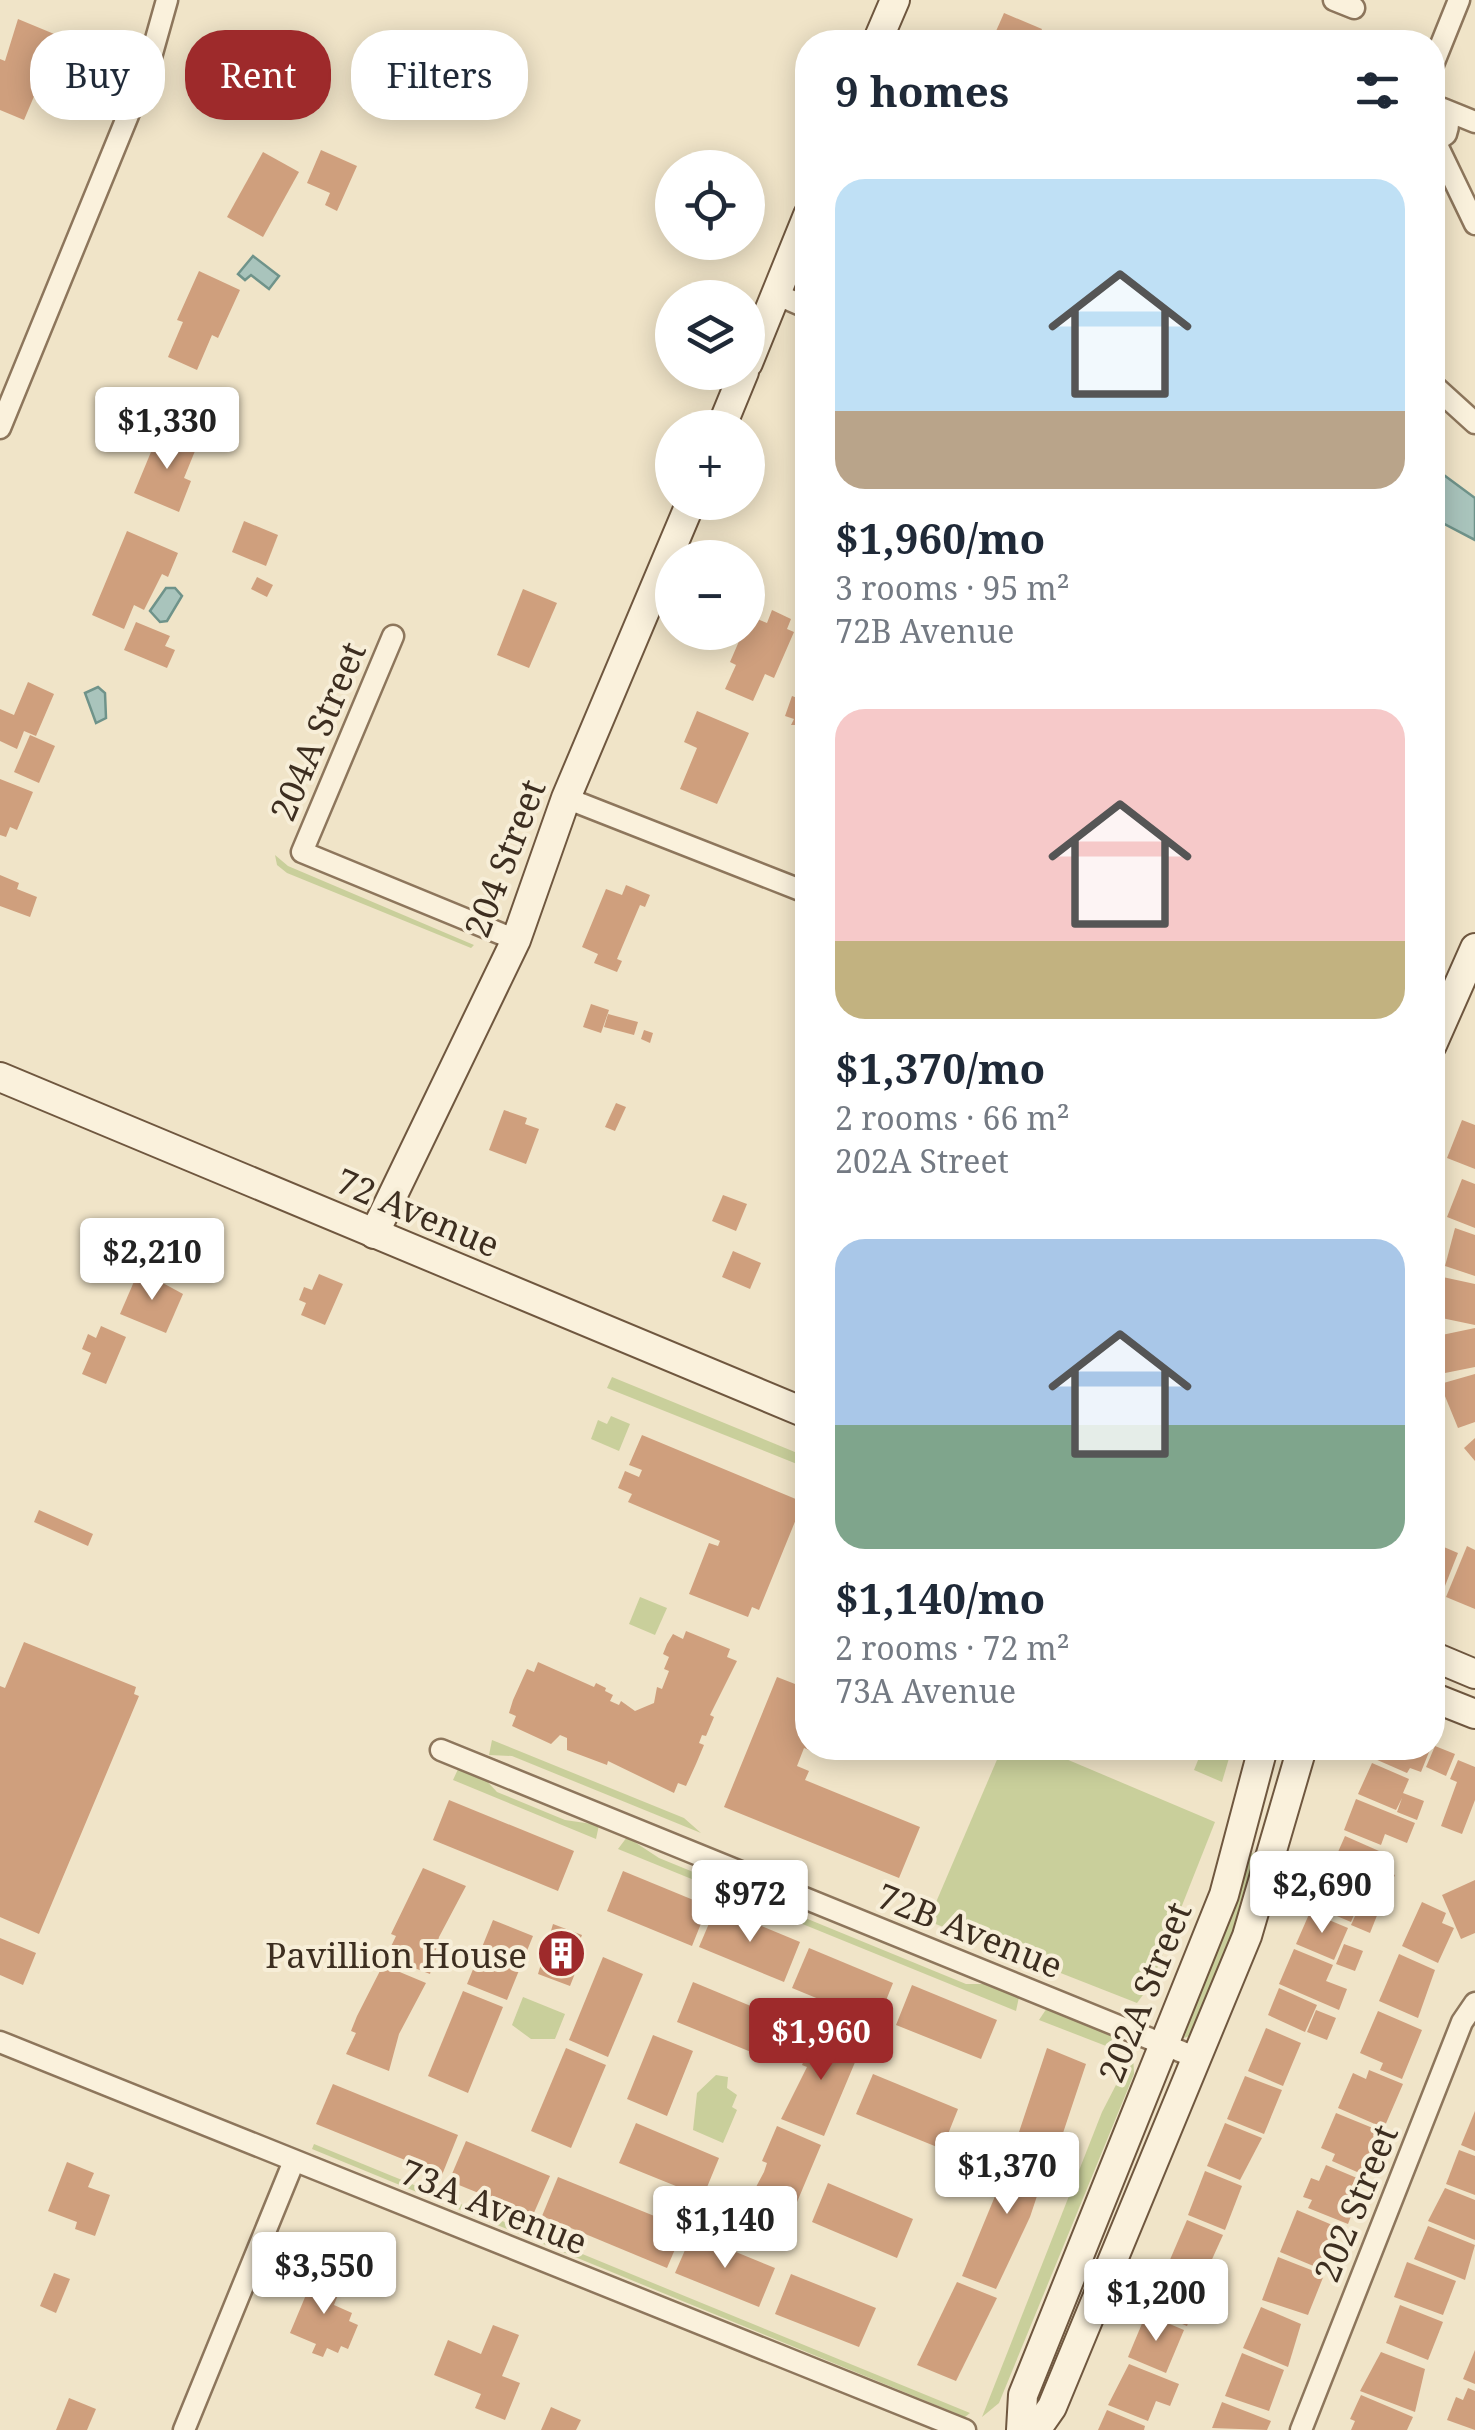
<!DOCTYPE html>
<html lang="en">
<head>
<meta charset="utf-8">
<style>
	body { margin:0; font-family:"Noto Serif",serif; background:#f2f2f3; color:#1f2937; height:100vh; display:flex; flex-direction:column; font-size:38px; white-space:nowrap }
	* { box-sizing:border-box; margin:0 }
	p { font-size:32px; color:#747a83 }
	.icon { flex:none; width:55px; height:55px; fill:none; stroke:currentColor; stroke-width:2; stroke-linecap:round; stroke-linejoin:round }
	.map { position:relative; flex:1; overflow:hidden }
	.drawer { position:absolute; left:795px; top:30px; width:650px; height:1730px; display:flex; flex-direction:column; background:#fff; border-radius:40px; box-shadow:0 5px 25px #0003 }
	.drawer>* { flex:none }
	.guide { position:absolute; left:30px; top:30px; width:615px; height:90px; display:flex; gap:20px }
	.tools { position:absolute; left:655px; top:150px; display:grid; gap:20px }
	.tools a { display:grid; place-items:center; width:110px; height:110px; border-radius:50%; background:#fff; box-shadow:0 5px 25px #0003; font-size:50px }
	.price { position:absolute; translate:-50% -85px; padding:0 22px; border-radius:10px; background:#fff; color:#222; font-size:32px; line-height:65px; filter:drop-shadow(0 2px 5px #0008) }
	.price::after { content:''; position:absolute; left:50%; top:60px; width:30px; height:22px; margin-left:-15px; background:inherit; clip-path:polygon(0 0,100% 0,50% 100%) }
	.price.selected { background:#9e2a2b; color:#fff }
	ul { padding:0; list-style:none }
	li { display:grid; align-content:center; gap:20px; height:530px; padding:0 40px }
	li span { display:grid; place-items:center; height:310px; border-radius:30px; color:#555 }
	li>.icon { margin-inline-start:auto }
	span .icon { width:180px; height:180px; fill:#fffc; stroke-width:1 }
	li b { font-size:42px }
	h2 { display:flex; justify-content:space-between; align-items:center; height:120px; padding:0 40px; font-size:42px }
	.chip { padding:0 35px; border-radius:40px; background:#fff; box-shadow:0 5px 25px #0003; font-size:35px; line-height:90px }
	.chip.selected { background:#9e2a2b; color:#fff }
	.map>svg:first-child { display:block }
	.green { fill:#c9cf9b }
	.water { fill:#a9c4bc; stroke:#6f938a; stroke-width:2.5 }
	.building { fill:#cf9f7d }
	.lines { fill:none; stroke-linecap:round; stroke-linejoin:round }
	.street-casing { stroke:#8d765c; stroke-width:25 }
	.secondary-casing { stroke:#6f573f; stroke-width:32 }
	.street { stroke:#faf1dc; stroke-width:20 }
	.secondary { stroke:#faf1dc; stroke-width:28 }
	.labels { text-anchor:middle; dominant-baseline:central; stroke-width:8; stroke-linejoin:round; paint-order:stroke }
	.street-label { font-size:35px; fill:#3d2e20; stroke:#f7eed8 }
	.poi-label { font-size:35px; fill:#3d2e20; stroke:#f7eed8; text-anchor:end }
</style>
</head>
<body>
<div class="map">
<svg width="1475" height="2430" viewBox="0 0 1475 2430">
	<rect width="100%" height="100%" fill="#f0e4c8"/>
	<!-- green -->
	<g class="green">
		<path d="M275,855L288,866L474,945L471,948L287,873L277,865Z"/>
		<path d="M612,1377L807,1457V1468L607,1388Z"/>
		<path d="M611,1416L630,1424L619,1451L591,1439L598,1420L607,1424Z"/>
		<path d="M640,1597L667,1608L655,1635L629,1624Z"/>
		<path d="M492,1740L684,1818L701,1833L512,1756L489,1755Z"/>
		<path d="M1002,1748H1040L1215,1822L1151,1984L1137,2003L928,1921Z"/>
		<path d="M1203,1748H1232L1222,1782L1194,1770Z"/>
		<path d="M459,1767L483,1777L497,1792L565,1820L599,1825L596,1839L453,1780Z"/>
		<path d="M627,1837L659,1858L966,1984H987L1019,1997L1016,2011L618,1849Z"/>
		<path d="M1250,1853L1257,1854L1242,1912L1192,2035L1184,2038Z"/>
		<path d="M523,1997L565,2014L555,2039H531L512,2025Z"/>
		<path d="M1047,2008L1122,2040L1119,2051L1039,2020Z"/>
		<path d="M1133,2052L1134,2074L999,2403L982,2417L1102,2112Z"/>
		<path d="M716,2075L728,2077L727,2088L737,2095L732,2107L737,2110L723,2143L693,2130L697,2093Z"/>
		<path d="M314,2144L970,2413L965,2417L312,2149Z"/>
	</g>
	<!-- water -->
	<g class="water">
		<path d="M253,256L279,276L269,289L251,275L245,280L238,274Z"/>
		<path d="M1433,467L1475,498V540L1433,518Z"/>
		<path d="M166,588H175L182,596L167,621L160,622L150,611Z"/>
		<path d="M98,687L105,693L106,718L96,723L85,693Z"/>
	</g>
	<!-- building -->
	<g class="building">
		<path d="M1004,13L1042,29L1036,42H998L993,38Z"/>
		<path d="M18,19L59,36L48,63L57,67L45,98L35,94L24,120L0,110V59L5,61Z"/>
		<path d="M321,150L357,166L337,211L325,205L330,193L307,183Z"/>
		<path d="M263,152L299,172L263,237L227,217Z"/>
		<path d="M199,271L240,290L218,338L212,335L197,370L168,357L183,322L177,320Z"/>
		<path d="M178,430L193,437L189,448L195,451L184,478L191,481L179,512L134,493L158,435L173,441Z"/>
		<path d="M244,521L278,535L266,566L232,552Z"/>
		<path d="M127,531L178,553L168,577L162,574L144,610L134,605L124,629L92,615Z"/>
		<path d="M257,577L273,585L267,597L251,589Z"/>
		<path d="M523,589L557,603L529,668L497,655Z"/>
		<path d="M772,610L791,619L787,629L794,632L774,678L765,674L753,701L725,689L736,665L730,662L743,632H748L750,616L767,623Z"/>
		<path d="M136,622L170,636L165,646L175,650L167,668L124,650Z"/>
		<path d="M28,682L54,694L36,736L24,731L17,749L0,741V709L14,715Z"/>
		<path d="M792,696L808,702V725H791L794,719L785,716Z"/>
		<path d="M697,711L749,733L717,804L680,789L697,748L684,742Z"/>
		<path d="M30,735L55,746L39,783L14,772Z"/>
		<path d="M0,779L33,792L17,830L10,827L6,837L0,835Z"/>
		<path d="M0,875L19,883L17,889L37,897L30,917L0,906Z"/>
		<path d="M626,885L650,895L645,907L640,905L617,959L622,961L617,972L594,963L598,954L582,947L606,889L622,895Z"/>
		<path d="M591,1004L609,1010L601,1033L583,1027Z"/>
		<path d="M608,1014L638,1022L634,1035L604,1027Z"/>
		<path d="M644,1030L653,1033L650,1043L641,1039Z"/>
		<path d="M616,1103L626,1107L615,1131L605,1127Z"/>
		<path d="M504,1110L527,1118L525,1124L539,1129L526,1164L489,1150Z"/>
		<path d="M1462,1120L1475,1125V1169L1447,1158Z"/>
		<path d="M1462,1179L1475,1184V1228L1447,1217Z"/>
		<path d="M723,1195L747,1204L736,1231L712,1221Z"/>
		<path d="M1455,1228L1475,1235V1276L1445,1266Z"/>
		<path d="M733,1251L761,1263L750,1289L722,1277Z"/>
		<path d="M139,1270L183,1294L166,1333L120,1314Z"/>
		<path d="M319,1274L343,1284L325,1325L301,1315L306,1303L299,1300L304,1287L312,1290Z"/>
		<path d="M1438,1276L1475,1284V1325L1432,1316Z"/>
		<path d="M101,1326L126,1337L106,1384L82,1374L91,1353L82,1349L88,1334L96,1338Z"/>
		<path d="M1475,1328V1367L1445,1373L1437,1336Z"/>
		<path d="M1475,1374V1422L1458,1428L1440,1384Z"/>
		<path d="M642,1435L803,1502L759,1610L752,1607L748,1617L689,1594L709,1543L718,1546L720,1541L628,1502L632,1494L618,1488L625,1471L639,1477L642,1470L629,1465Z"/>
		<path d="M1475,1438V1461L1464,1448Z"/>
		<path d="M39,1510L93,1534L88,1546L34,1522Z"/>
		<path d="M1432,1542L1458,1553L1441,1596L1432,1592Z"/>
		<path d="M1467,1546L1475,1550V1609L1446,1597Z"/>
		<path d="M808,1611V1642L797,1637Z"/>
		<path d="M686,1631L730,1649L727,1657L737,1661L710,1715L714,1717L706,1736L702,1735L699,1743L704,1745L696,1764L686,1786L678,1783L674,1793L608,1761L607,1765L567,1750V1738L560,1735L551,1744L512,1726L516,1716L509,1713L513,1700L527,1669L534,1672L538,1662L594,1687L596,1683L606,1688L605,1691L613,1695L610,1701L619,1705L621,1701L635,1711L654,1703L657,1687L662,1689L669,1671L664,1669L669,1657L663,1654L667,1644L673,1634L683,1639Z"/>
		<path d="M24,1642L136,1687L134,1694L139,1696L39,1934L0,1917V1686L5,1688Z"/>
		<path d="M777,1677L808,1689V1748H819L816,1753L804,1748L797,1766L809,1771L805,1780L920,1827L899,1878L724,1807Z"/>
		<path d="M1435,1746L1455,1754L1446,1776L1426,1767Z"/>
		<path d="M1379,1748H1421L1429,1752L1421,1772L1410,1768L1407,1773L1375,1759Z"/>
		<path d="M1458,1760L1475,1767V1800L1462,1834L1441,1826L1457,1782L1450,1779Z"/>
		<path d="M1372,1763L1409,1779L1403,1793L1424,1801L1417,1820L1397,1812L1402,1798L1396,1810L1358,1794Z"/>
		<path d="M1356,1799L1415,1823L1407,1843L1385,1834L1381,1845L1344,1830Z"/>
		<path d="M449,1800L574,1851L558,1891L433,1840Z"/>
		<path d="M1345,1836L1379,1851L1366,1883L1331,1868Z"/>
		<path d="M1375,1866L1395,1875L1386,1895L1367,1886Z"/>
		<path d="M423,1868L466,1886L439,1937L430,1974L386,1957L396,1936L391,1934Z"/>
		<path d="M623,1871L708,1906L692,1946L607,1911Z"/>
		<path d="M1327,1874L1364,1890L1351,1922L1313,1906Z"/>
		<path d="M1475,1880V1933L1461,1939L1442,1895Z"/>
		<path d="M1422,1902L1446,1913L1442,1923L1454,1928L1438,1963L1402,1946Z"/>
		<path d="M1360,1905L1378,1913L1370,1933L1351,1925Z"/>
		<path d="M716,1907L800,1942L784,1982L699,1947Z"/>
		<path d="M1310,1912L1348,1928L1334,1960L1296,1944Z"/>
		<path d="M493,1920L533,1936L507,2000L467,1984Z"/>
		<path d="M553,1924L582,1935L578,1945L585,1948L570,1986L538,1974Z"/>
		<path d="M0,1938L36,1953L23,1985L0,1975Z"/>
		<path d="M1344,1944L1363,1951L1355,1971L1336,1964Z"/>
		<path d="M809,1948L893,1983L877,2023L792,1988Z"/>
		<path d="M1294,1949L1333,1965L1326,1981L1347,1989L1339,2010L1279,1984Z"/>
		<path d="M1399,1954L1435,1970L1418,2018L1379,2001Z"/>
		<path d="M603,1957L643,1974L608,2057L569,2040Z"/>
		<path d="M383,1965L426,1983L399,2034L389,2071L346,2054L356,2033L351,2031L357,2016Z"/>
		<path d="M693,1982L777,2017L761,2056L677,2022Z"/>
		<path d="M912,1985L997,2020L981,2059L896,2025Z"/>
		<path d="M1279,1988L1317,2005L1305,2032L1268,2015Z"/>
		<path d="M463,1991L503,2007L468,2093L428,2076Z"/>
		<path d="M1316,2010L1336,2018L1327,2040L1307,2032Z"/>
		<path d="M1378,2011L1422,2030L1402,2079L1380,2070L1383,2063L1360,2053Z"/>
		<path d="M1266,2028L1301,2043L1283,2086L1248,2071Z"/>
		<path d="M817,2030L861,2048L824,2136L781,2119L807,2067L802,2065Z"/>
		<path d="M653,2035L693,2051L667,2116L627,2099Z"/>
		<path d="M566,2048L606,2065L571,2148L531,2131Z"/>
		<path d="M1047,2048L1086,2064L1057,2151L1018,2135Z"/>
		<path d="M1369,2070L1403,2084L1384,2128L1338,2108L1353,2073L1366,2079Z"/>
		<path d="M873,2074L958,2109L942,2149L856,2114Z"/>
		<path d="M1245,2076L1282,2090L1264,2134L1227,2119Z"/>
		<path d="M333,2084L458,2135L442,2175L316,2124Z"/>
		<path d="M1475,2111V2151L1461,2145Z"/>
		<path d="M1336,2113L1385,2133L1364,2175L1332,2161L1335,2154L1321,2148Z"/>
		<path d="M636,2123L719,2158L703,2197L619,2163Z"/>
		<path d="M1225,2123L1262,2138L1240,2180L1207,2166Z"/>
		<path d="M777,2126L821,2145L784,2233L741,2215L764,2172L767,2163L762,2161Z"/>
		<path d="M466,2141L550,2176L533,2215L449,2181Z"/>
		<path d="M1017,2143L1050,2157L1030,2217L996,2289L962,2276Z"/>
		<path d="M1459,2150L1475,2156V2195L1446,2184Z"/>
		<path d="M67,2162L94,2173L88,2187L110,2195L95,2236L75,2229L77,2222L48,2211Z"/>
		<path d="M1326,2165L1357,2178L1350,2195L1358,2198L1348,2224L1308,2208L1312,2200L1303,2197L1311,2178L1319,2181Z"/>
		<path d="M1205,2171L1242,2186L1225,2230L1188,2215Z"/>
		<path d="M558,2177L684,2228L667,2268L542,2216Z"/>
		<path d="M828,2183L913,2219L897,2258L812,2222Z"/>
		<path d="M1445,2188L1475,2200V2240L1428,2221Z"/>
		<path d="M1297,2210L1337,2227L1323,2270L1280,2252Z"/>
		<path d="M1187,2220L1223,2235L1204,2277L1169,2262Z"/>
		<path d="M1428,2226L1475,2245L1465,2280L1414,2259Z"/>
		<path d="M692,2234L775,2268L759,2307L675,2273Z"/>
		<path d="M1278,2257L1324,2275L1308,2315L1262,2300Z"/>
		<path d="M1407,2262L1456,2281L1443,2315L1394,2297Z"/>
		<path d="M1165,2266L1204,2282L1187,2326L1148,2310Z"/>
		<path d="M316,2271L343,2282L334,2305L352,2313L349,2321L358,2325L348,2349L341,2346L338,2353L327,2348L323,2357L312,2353L316,2344L290,2333Z"/>
		<path d="M54,2273L70,2279L56,2313L40,2306Z"/>
		<path d="M791,2274L876,2308L859,2347L775,2314Z"/>
		<path d="M957,2282L997,2298L956,2381L917,2365Z"/>
		<path d="M1400,2305L1443,2322L1428,2360L1386,2343Z"/>
		<path d="M1261,2307L1301,2324L1288,2367L1243,2348Z"/>
		<path d="M1146,2314L1184,2330L1166,2373L1128,2357Z"/>
		<path d="M493,2325L519,2335L502,2376L520,2383L505,2420L475,2408L481,2394L434,2375L448,2340L481,2354Z"/>
		<path d="M1475,2350V2384L1463,2379Z"/>
		<path d="M1381,2352L1425,2369L1415,2412L1360,2391Z"/>
		<path d="M1242,2353L1284,2370L1269,2411L1225,2396Z"/>
		<path d="M1129,2364L1179,2384L1170,2406L1156,2401L1148,2421L1108,2405Z"/>
		<path d="M1468,2388L1475,2391V2430L1447,2420L1456,2397L1463,2400Z"/>
		<path d="M1361,2395L1413,2417L1407,2430H1351L1355,2421L1350,2419Z"/>
		<path d="M69,2398L96,2409L87,2430H56Z"/>
		<path d="M1222,2402L1271,2421L1267,2430L1212,2428Z"/>
		<path d="M551,2407L581,2420L576,2430H541Z"/>
		<path d="M1107,2410L1145,2426L1144,2430H1098Z"/>
	</g>
	<g class="lines">
		<defs>
			<g id="street">
				<path d="M1334,0L1354,8"/>
				<path d="M1432,67L1459,0"/>
				<path d="M1432,104C1447,109 1451,120 1446,134L1432,144"/>
				<path d="M1443,109L1475,122"/>
				<path d="M1436,143L1475,224"/>
				<path d="M776,294L808,308"/>
				<path d="M1432,384L1475,423"/>
				<path d="M0,428L149,64L167,0"/>
				<path d="M393,636L302,852L516,940"/>
				<path d="M566,798L808,893"/>
				<path d="M441,1750L1197,2058"/>
				<path d="M0,2042L965,2430"/>
				<path d="M184,2430L294,2161"/>
				<path d="M1301,2430L1462,2022L1475,2003"/>
			</g>
			<g id="secondary">
				<path d="M877,42L895,0"/>
				<path d="M748,363L808,215"/>
				<path d="M721,428L744,372"/>
				<path d="M1432,1045L1475,948"/>
				<path d="M0,1077L808,1414"/>
				<path d="M374,1234L516,940L566,798L691,502"/>
				<path d="M1432,1656L1475,1674"/>
				<path d="M1432,1697L1475,1714"/>
				<path d="M1021,2430L1023,2395L1224,1895L1263,1748"/>
				<path d="M1036,2430L1052,2407L1247,1936L1302,1748"/>
			</g>
		</defs>
		<!-- street casing -->
		<use href="#street" class="street-casing"/>
		<!-- secondary casing -->
		<use href="#secondary" class="secondary-casing"/>
		<!-- street -->
		<use href="#street" class="street"/>
		<!-- secondary -->
		<use href="#secondary" class="secondary"/>
	</g>
	<!-- icons -->
	<defs>
		<symbol id="building-disc" viewBox="-11 -11 22 22"><circle r="9.5" fill="#9e2a2b" stroke="#f7eed8"/><path d="M-4-6H4V6H1V3H-1V6H-4ZM-2.5-4.3h1.7v1.8h-1.7ZM.8-4.3h1.7v1.8H.8ZM-2.5-1h1.7V.8h-1.7ZM.8-1h1.7V.8H.8Z" fill="#fff"/></symbol>
	</defs>
	<g fill-rule="evenodd">
		<use href="#building-disc" x="534" y="1926" width="55" height="55"/>
	</g>
	<g class="labels">
		<!-- street labels -->
		<g class="street-label">
			<text transform="translate(317 731) rotate(-67)">204A Street</text>
			<text transform="translate(504 858) rotate(-69)">204 Street</text>
			<text transform="translate(418 1212) rotate(23)">72 Avenue</text>
			<text transform="translate(970 1930) rotate(22)">72B Avenue</text>
			<text transform="translate(1144 1992) rotate(-68)">202A Street</text>
			<text transform="translate(1355 2203) rotate(-68)">202 Street</text>
			<text transform="translate(494 2206) rotate(22)">73A Avenue</text>
		</g>
		<!-- poi labels -->
		<g class="poi-label">
			<text x="527" y="1954">Pavillion House</text>
		</g>
	</g>
</svg>
<div class="tools">
<a><svg class="icon" aria-label="locate" viewBox="0 0 24 24"><circle cx="12" cy="12" r="6"/><path d="M12 2v4M12 18v4M2 12h4M18 12h4"/></svg></a>
<a><svg class="icon" aria-label="layers" viewBox="0 0 24 24"><path d="M12 4l9 5-9 5-9-5zM3 14l9 5 9-5"/></svg></a>
<a>+</a>
<a>−</a>
</div>
<b class="price" style="left:167px;top:472px">$1,330</b>
<b class="price" style="left:152px;top:1303px">$2,210</b>
<b class="price" style="left:1322px;top:1936px">$2,690</b>
<b class="price" style="left:750px;top:1945px">$972</b>
<b class="price selected" style="left:821px;top:2083px">$1,960</b>
<b class="price" style="left:1007px;top:2217px">$1,370</b>
<b class="price" style="left:725px;top:2271px">$1,140</b>
<b class="price" style="left:324px;top:2317px">$3,550</b>
<b class="price" style="left:1156px;top:2344px">$1,200</b>
<div class="guide">
<a class="chip">Buy</a>
<a class="chip selected">Rent</a>
<a class="chip">Filters</a>
</div>
<section class="drawer">
<h2>9 homes<svg class="icon" aria-label="filters" viewBox="0 0 24 24"><path d="M4 7h16M4 17h16"/><circle cx="9" cy="7" r="2"/><circle cx="15" cy="17" r="2"/></svg></h2>
<ul>
<li><span style="background:linear-gradient(#bfe0f5 75%,#b9a48a 0)"><svg class="icon" aria-label="home" viewBox="0 0 24 24"><path d="M3 11l9-7 9 7M6 9v11h12V9"/></svg></span><div><b>$1,960/mo</b><p>3 rooms · 95 m²</p><p>72B Avenue</p></div></li>
<li><span style="background:linear-gradient(#f6c9c9 75%,#c2b280 0)"><svg class="icon" aria-label="home" viewBox="0 0 24 24"><path d="M3 11l9-7 9 7M6 9v11h12V9"/></svg></span><div><b>$1,370/mo</b><p>2 rooms · 66 m²</p><p>202A Street</p></div></li>
<li><span style="background:linear-gradient(#a9c7e8 60%,#7fa58c 0)"><svg class="icon" aria-label="home" viewBox="0 0 24 24"><path d="M3 11l9-7 9 7M6 9v11h12V9"/></svg></span><div><b>$1,140/mo</b><p>2 rooms · 72 m²</p><p>73A Avenue</p></div></li>
</ul>
</section>
</div>
</body>
</html>
